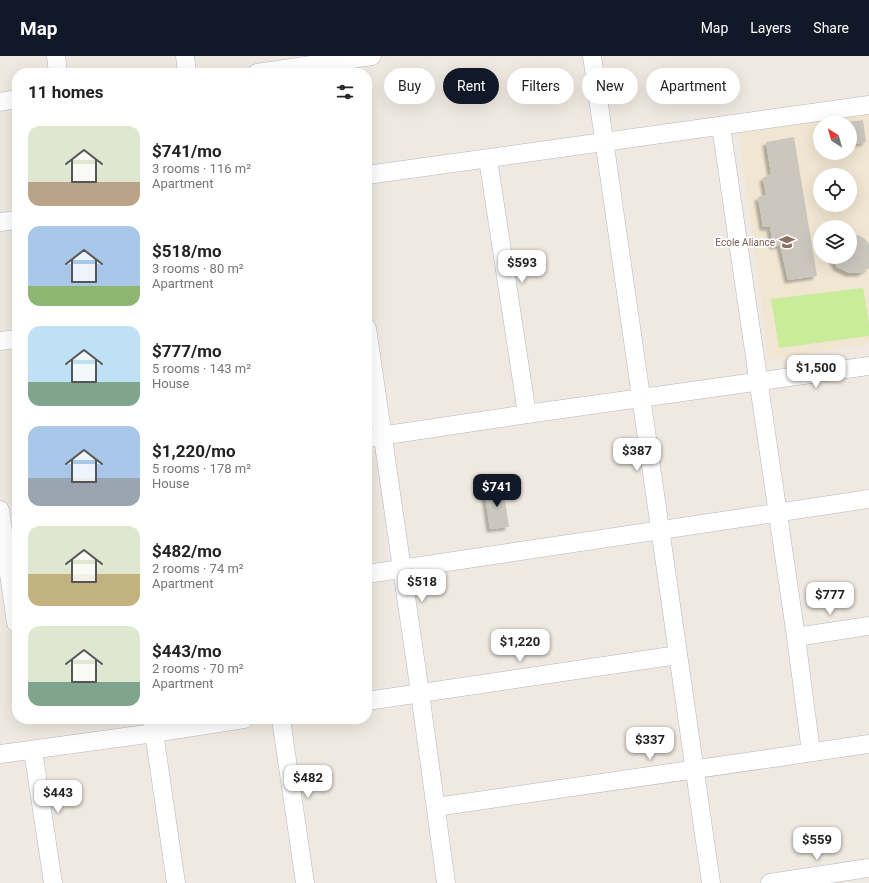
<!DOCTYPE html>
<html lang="en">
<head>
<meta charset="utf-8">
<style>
	body { margin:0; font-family:Roboto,sans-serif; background:#f2f2f2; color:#222; height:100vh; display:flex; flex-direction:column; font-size:15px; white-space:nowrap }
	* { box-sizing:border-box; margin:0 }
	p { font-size:13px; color:#767676 }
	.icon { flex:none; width:22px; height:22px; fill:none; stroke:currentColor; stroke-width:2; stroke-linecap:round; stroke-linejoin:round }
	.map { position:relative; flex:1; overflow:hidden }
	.panel { position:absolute; left:12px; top:12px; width:360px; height:656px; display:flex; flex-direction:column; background:#fff; border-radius:16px; box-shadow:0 4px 16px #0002 }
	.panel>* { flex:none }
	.banner { position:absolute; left:384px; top:12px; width:380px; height:36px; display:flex; gap:8px }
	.needle { width:26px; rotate:323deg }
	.buttons { position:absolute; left:813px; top:60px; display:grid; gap:8px }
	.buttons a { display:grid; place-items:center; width:44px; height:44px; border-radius:50%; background:#fff; box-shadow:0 4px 16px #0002; font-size:20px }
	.price { position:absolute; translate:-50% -34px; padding:0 9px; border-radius:8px; background:#fff; color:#222; font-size:13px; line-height:26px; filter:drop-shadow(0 1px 2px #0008) }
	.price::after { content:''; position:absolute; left:50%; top:24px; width:12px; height:9px; margin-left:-6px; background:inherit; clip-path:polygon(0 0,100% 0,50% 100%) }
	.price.selected { background:#111827; color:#fff }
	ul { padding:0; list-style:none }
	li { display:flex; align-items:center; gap:12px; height:100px; padding:0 16px }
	li span { display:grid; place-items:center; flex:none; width:112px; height:80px; border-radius:12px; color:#555 }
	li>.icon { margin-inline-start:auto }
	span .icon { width:48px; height:48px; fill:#fffc; stroke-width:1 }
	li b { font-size:17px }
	h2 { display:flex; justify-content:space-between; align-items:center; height:48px; padding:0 16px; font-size:17px }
	.tag { padding:0 14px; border-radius:18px; background:#fff; box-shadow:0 4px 16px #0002; font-size:14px; line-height:36px }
	.tag.selected { background:#111827; color:#fff }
	header { display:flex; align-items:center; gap:24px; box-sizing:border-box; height:56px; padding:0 20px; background:#111827; color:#fff }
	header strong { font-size:19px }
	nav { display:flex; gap:22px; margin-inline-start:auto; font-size:14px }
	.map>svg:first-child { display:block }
	.education { fill:#f0e6d1; fill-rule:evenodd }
	.pitch { fill:#c9ec9a }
	.building { fill:#cbc7bf; filter:url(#shadow) }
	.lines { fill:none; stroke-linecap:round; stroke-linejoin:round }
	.minor-casing { stroke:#b4b7c1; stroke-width:19 }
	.minor { stroke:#fff; stroke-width:18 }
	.labels { text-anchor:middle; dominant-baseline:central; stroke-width:3.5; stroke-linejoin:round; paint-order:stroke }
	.education-label { font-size:10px; fill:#785e54; stroke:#fff; text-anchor:end }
</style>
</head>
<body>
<header>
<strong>Map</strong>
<nav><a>Map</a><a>Layers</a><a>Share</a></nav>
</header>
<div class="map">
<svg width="869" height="827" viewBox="0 0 869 827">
	<defs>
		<filter id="shadow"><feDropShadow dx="-3.5" dy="3.5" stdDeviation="1" flood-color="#0004"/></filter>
	</defs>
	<rect width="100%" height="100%" fill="#efe9e1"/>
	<!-- education -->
	<path class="education" d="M869,58V288L769,304L739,77ZM820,67H850V97H820ZM820,119H850V149H820ZM820,171H850V201H820Z"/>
	<!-- pitch -->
	<path class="pitch" d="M863,232L869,267V280L779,292L771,243Z"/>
	<!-- building -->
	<g class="building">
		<path d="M863,64L866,86L850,89V67L847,66Z"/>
		<path d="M794,81L817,220L788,224L780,189L773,190L770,171H763L758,141L766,139L763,122L771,118L766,86Z"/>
		<path d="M858,179L865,183L869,188V212L861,217H849L837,211L831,201H850V181Z"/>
		<path d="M503,430L509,471L490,473L484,433Z"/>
	</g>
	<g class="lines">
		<defs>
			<g id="minor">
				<path d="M56,0L58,17"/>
				<path d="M185,0L187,17"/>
				<path d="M592,0L711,827"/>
				<path d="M257,17L372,0"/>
				<path d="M0,46L17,43"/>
				<path d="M721,70L796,581L811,696"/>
				<path d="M488,103L527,358"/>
				<path d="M367,119L869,49"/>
				<path d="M0,166L17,164"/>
				<path d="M367,272L420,637L446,827"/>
				<path d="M0,285L17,283"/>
				<path d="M367,382L527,358L869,310"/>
				<path d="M0,454L16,567"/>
				<path d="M367,518L869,443"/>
				<path d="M796,581L869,570"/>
				<path d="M367,645L678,599"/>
				<path d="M152,663L176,827"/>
				<path d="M281,663L305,827"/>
				<path d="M33,694L53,827"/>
				<path d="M0,698L154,677L244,663"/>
				<path d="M436,751L869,688"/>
				<path d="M770,827L869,812"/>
			</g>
		</defs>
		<!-- minor casing -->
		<use href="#minor" class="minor-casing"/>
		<!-- minor -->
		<use href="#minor" class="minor"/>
	</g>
	<!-- icons -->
	<defs>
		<symbol id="school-bare" viewBox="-9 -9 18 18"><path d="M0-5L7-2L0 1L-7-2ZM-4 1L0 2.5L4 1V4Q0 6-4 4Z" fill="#8d6e63" stroke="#fff" stroke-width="2.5" paint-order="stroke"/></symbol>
	</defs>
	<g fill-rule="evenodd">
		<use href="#school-bare" x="776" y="175" width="22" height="22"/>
	</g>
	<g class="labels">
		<!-- education labels -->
		<g class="education-label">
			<text x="775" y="186">Ecole Aliance</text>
		</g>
	</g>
</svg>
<div class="buttons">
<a><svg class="needle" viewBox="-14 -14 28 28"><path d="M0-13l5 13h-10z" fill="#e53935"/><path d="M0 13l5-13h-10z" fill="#767676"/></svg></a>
<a><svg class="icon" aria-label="locate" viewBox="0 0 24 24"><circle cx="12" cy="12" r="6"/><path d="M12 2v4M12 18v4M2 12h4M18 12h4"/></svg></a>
<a><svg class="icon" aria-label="layers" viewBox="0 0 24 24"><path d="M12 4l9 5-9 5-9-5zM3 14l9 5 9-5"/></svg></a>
</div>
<b class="price" style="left:522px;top:228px">$593</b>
<b class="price" style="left:816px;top:333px">$1,500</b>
<b class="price" style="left:637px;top:416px">$387</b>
<b class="price selected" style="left:497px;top:452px">$741</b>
<b class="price" style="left:422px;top:547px">$518</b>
<b class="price" style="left:830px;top:560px">$777</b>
<b class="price" style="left:520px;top:607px">$1,220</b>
<b class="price" style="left:650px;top:705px">$337</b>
<b class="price" style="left:308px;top:743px">$482</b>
<b class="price" style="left:58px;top:758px">$443</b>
<b class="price" style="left:817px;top:805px">$559</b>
<div class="banner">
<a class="tag">Buy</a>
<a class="tag selected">Rent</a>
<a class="tag">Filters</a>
<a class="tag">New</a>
<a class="tag">Apartment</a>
</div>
<section class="panel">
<h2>11 homes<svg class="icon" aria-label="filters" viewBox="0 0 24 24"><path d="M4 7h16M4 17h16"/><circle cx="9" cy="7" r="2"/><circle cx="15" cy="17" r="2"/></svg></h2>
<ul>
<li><span style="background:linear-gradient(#dfe7d0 70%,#b9a48a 0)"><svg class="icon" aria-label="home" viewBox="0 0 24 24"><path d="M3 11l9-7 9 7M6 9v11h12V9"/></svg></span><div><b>$741/mo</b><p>3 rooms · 116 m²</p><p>Apartment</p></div></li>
<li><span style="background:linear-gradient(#a9c7e8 75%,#8fb573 0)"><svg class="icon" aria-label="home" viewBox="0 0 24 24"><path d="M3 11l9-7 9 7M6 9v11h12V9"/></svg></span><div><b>$518/mo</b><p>3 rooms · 80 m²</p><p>Apartment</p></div></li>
<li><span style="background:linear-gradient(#bfe0f5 70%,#7fa58c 0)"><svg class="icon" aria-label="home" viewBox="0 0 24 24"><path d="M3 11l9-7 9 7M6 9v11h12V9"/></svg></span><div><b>$777/mo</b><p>5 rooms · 143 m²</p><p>House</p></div></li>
<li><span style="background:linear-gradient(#a9c7e8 65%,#9aa5b1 0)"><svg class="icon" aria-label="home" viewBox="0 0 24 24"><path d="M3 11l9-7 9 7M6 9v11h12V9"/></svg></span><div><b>$1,220/mo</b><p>5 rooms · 178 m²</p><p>House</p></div></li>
<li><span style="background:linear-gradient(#dfe7d0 60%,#c2b280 0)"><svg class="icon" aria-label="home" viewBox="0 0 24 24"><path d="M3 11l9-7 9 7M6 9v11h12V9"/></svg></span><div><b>$482/mo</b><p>2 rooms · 74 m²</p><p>Apartment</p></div></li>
<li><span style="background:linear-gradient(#dfe7d0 70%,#7fa58c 0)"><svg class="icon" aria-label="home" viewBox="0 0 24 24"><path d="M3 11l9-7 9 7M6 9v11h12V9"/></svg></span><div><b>$443/mo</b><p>2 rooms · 70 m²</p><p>Apartment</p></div></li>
</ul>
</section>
</div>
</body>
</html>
